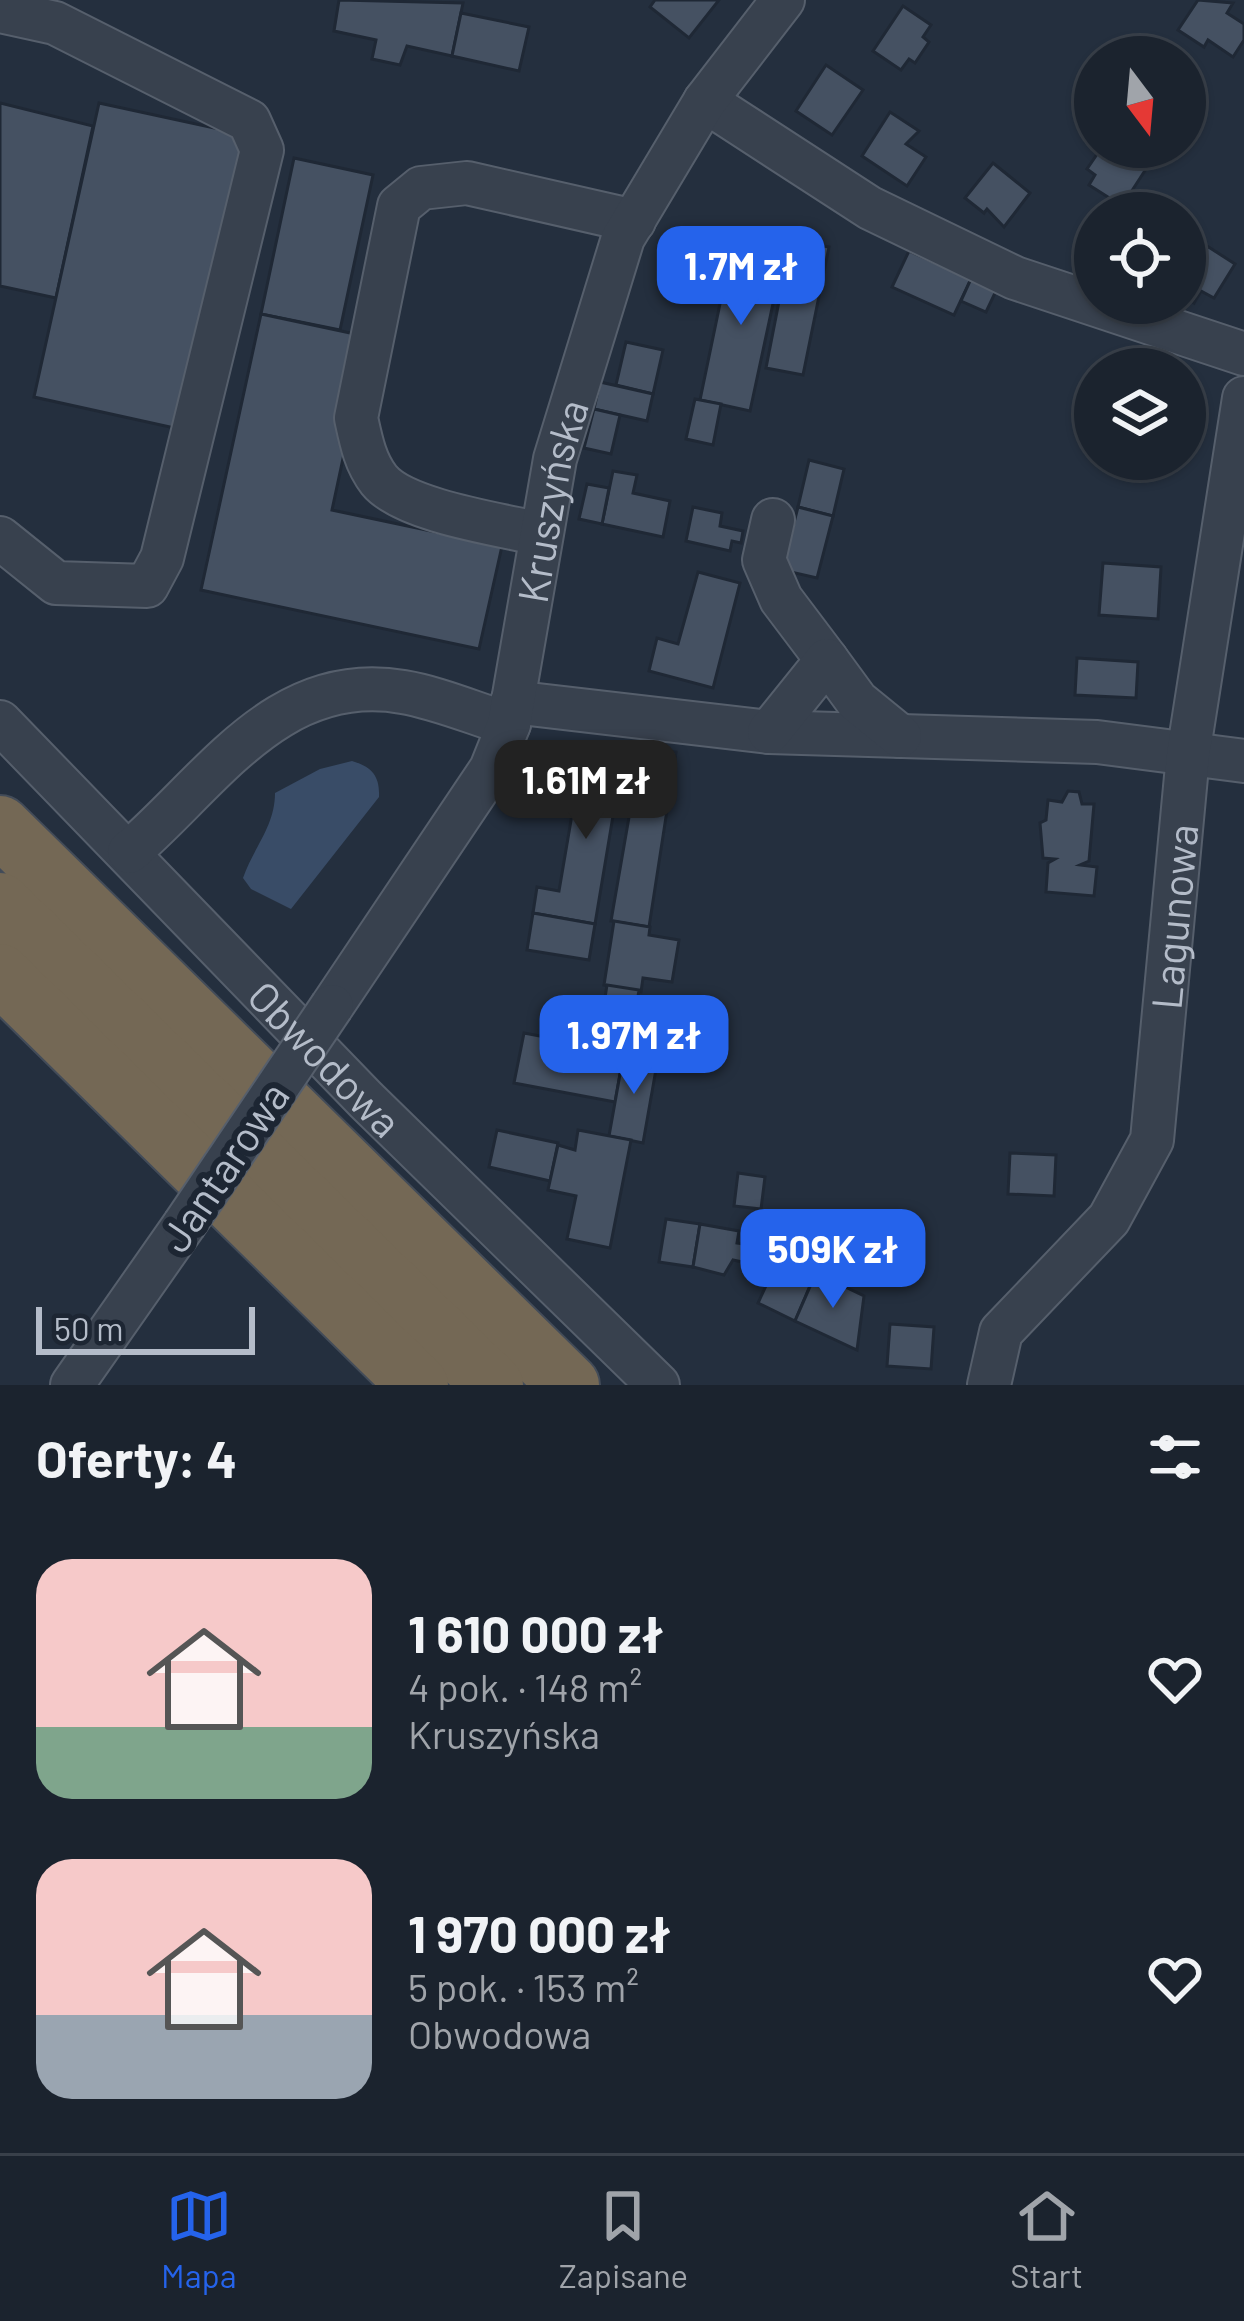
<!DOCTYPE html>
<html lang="pl">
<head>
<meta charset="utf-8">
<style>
	body { margin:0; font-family:Barlow,sans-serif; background:#282f3a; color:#f1f3f6; height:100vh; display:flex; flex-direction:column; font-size:45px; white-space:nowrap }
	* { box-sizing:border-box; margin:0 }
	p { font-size:39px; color:#a0a4aa }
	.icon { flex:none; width:66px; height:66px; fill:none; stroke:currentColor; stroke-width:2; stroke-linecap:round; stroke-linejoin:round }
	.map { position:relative; height:1385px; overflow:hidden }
	.sheet { display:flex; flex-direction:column; background:#1b232e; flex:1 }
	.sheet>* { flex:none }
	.needle { width:78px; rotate:164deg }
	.buttons { position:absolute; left:1074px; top:36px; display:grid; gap:24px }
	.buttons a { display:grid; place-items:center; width:132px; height:132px; border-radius:50%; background:#1b232e; box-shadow:0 3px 9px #0004,0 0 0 3px #39404a; font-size:60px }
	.scale { position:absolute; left:36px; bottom:30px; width:219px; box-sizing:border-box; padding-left:12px; border:6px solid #b4bcc9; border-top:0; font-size:33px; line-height:42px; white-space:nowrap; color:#b4bcc9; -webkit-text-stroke:9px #1d2633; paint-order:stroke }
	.price { position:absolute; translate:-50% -102px; padding:0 27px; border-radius:24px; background:#2563eb; color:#fff; font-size:39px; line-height:78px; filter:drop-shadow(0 3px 6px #0008) }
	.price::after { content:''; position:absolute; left:50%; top:72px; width:36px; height:27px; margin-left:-18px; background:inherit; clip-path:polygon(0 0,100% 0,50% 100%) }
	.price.active { background:#222; color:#fff }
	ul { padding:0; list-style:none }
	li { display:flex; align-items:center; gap:36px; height:300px; padding:0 36px }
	li span { display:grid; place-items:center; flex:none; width:336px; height:240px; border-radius:36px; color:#555 }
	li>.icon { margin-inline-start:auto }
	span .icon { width:144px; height:144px; fill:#fffc; stroke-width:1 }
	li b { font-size:51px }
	h2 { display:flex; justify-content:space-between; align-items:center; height:144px; padding:0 36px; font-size:51px }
	.dock { display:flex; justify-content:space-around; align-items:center; height:168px; border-top:3px solid #39404a; background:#1b232e; font-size:33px; color:#a0a4aa }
	.dock a { display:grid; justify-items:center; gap:6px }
	.dock .active { color:#2563eb }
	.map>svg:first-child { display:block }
	.water { fill:#394c67 }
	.building { fill:#455162; stroke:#1f2835; stroke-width:3 }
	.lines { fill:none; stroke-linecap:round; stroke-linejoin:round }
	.minor-casing { stroke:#565f6c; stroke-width:46 }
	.highway-casing { stroke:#434c59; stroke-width:64 }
	.minor { stroke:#38414e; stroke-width:42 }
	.highway { stroke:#746855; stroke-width:60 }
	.minor-bridge-casing { stroke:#565f6c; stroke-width:46; stroke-linecap:butt }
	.minor-bridge { stroke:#38414e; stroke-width:42 }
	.labels { text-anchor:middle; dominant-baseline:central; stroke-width:12; stroke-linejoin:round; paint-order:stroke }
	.street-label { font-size:42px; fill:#b4bcc9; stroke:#1d2633 }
</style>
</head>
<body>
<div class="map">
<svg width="1244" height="1385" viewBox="0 0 1244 1385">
	<rect width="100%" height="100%" fill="#242f3e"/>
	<!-- water -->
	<path class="water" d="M352,761C372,767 380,776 379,797L291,909L251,889L243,878C254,847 275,826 275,793L320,769Z"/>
	<!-- building -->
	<g class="building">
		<path d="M339,0L463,3L452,56L407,46L400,65L372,59L376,40L334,31Z"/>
		<path d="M655,0H719L689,38L650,7Z"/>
		<path d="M1198,0L1233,3L1227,13L1244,24V40L1233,57L1208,40L1204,47L1178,30Z"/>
		<path d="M903,6L931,25L923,37L929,42L915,63L909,59L901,70L873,51Z"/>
		<path d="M461,13L529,27L519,71L452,56Z"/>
		<path d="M826,65L863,90L832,135L796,111Z"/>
		<path d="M0,103L93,126L56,298L0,286Z"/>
		<path d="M99,103L233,132L248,159L188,431L34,397Z"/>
		<path d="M890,112L919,131L906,144L926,157L907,186L862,156Z"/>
		<path d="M1102,147H1111L1146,169L1122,206L1089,185L1095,175L1087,169Z"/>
		<path d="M294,158L373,175L340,330L261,314Z"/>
		<path d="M993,163L1030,193L1004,227L987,209L984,213L965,198Z"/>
		<path d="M791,240L829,247L803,375L766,368Z"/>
		<path d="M732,246L783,257L750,411L700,400Z"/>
		<path d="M1207,246L1235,264L1214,298L1201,291L1194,303L1185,297V254L1187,251L1199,258Z"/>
		<path d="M909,251L971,279L954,315L892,287Z"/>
		<path d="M971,279L996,291L986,312L961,301Z"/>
		<path d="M261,314L369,337L332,510L502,546L479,649L201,590Z"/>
		<path d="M626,342L663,350L653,394L616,385Z"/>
		<path d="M600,382L653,394L647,421L594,409Z"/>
		<path d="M695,399L721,404L713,445L686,439Z"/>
		<path d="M594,409L620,415L611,454L584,448Z"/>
		<path d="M809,460L844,469L833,516L798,507Z"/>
		<path d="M613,471L637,475L633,493L670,501L663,537L602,524Z"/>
		<path d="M587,484L609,488L602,524L579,519Z"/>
		<path d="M693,507L722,513L720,526L743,531L741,543L732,541L730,551L686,541Z"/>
		<path d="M798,507L833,516L817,578L782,570Z"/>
		<path d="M1103,563L1161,567L1158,619L1099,615Z"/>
		<path d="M698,572L740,583L713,688L649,671L657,638L678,644Z"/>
		<path d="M1077,658L1138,662L1136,698L1075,695Z"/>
		<path d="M641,748L676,752L649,927L611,921Z"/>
		<path d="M583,750L623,756L595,924L533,913L537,887L559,891Z"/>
		<path d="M1068,791L1079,792L1082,804H1094L1089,861L1080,865L1097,867L1094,896L1046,892L1048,863L1055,859L1043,858L1040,823L1046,820L1048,800L1062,802Z"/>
		<path d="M533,913L595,924L589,960L527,950Z"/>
		<path d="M614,921L650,927L649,935L679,940L672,982L643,978L641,992L604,985Z"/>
		<path d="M607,985L639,990L632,1034L600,1029Z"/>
		<path d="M524,1033L624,1052L615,1102L514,1083Z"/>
		<path d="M624,1052L658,1058L643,1143L609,1136Z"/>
		<path d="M497,1130L558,1143L550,1181L489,1167Z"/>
		<path d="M578,1130L631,1140L610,1248L567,1239L576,1196L548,1190L558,1145L575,1150Z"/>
		<path d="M1010,1153L1056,1155L1054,1196L1008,1194Z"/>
		<path d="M738,1173L765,1177L761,1209L734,1206Z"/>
		<path d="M666,1219L700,1224L693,1267L659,1262Z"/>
		<path d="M700,1224L739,1231L737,1243L750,1245L747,1263L733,1260L724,1275L693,1267Z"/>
		<path d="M792,1259L807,1266L802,1277L812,1281L795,1321L758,1303L776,1264L787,1269Z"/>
		<path d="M816,1273L864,1296L857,1350L795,1321Z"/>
		<path d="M890,1324L934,1327L931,1369L887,1366Z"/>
	</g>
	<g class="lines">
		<defs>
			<g id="minor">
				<path d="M0,11L55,23L249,121L262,150L162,558L147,586L56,583L0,538"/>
				<path d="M705,101L870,208L1015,278L1244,354"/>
				<path d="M773,520L764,560L781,599L827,660"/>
				<path d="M541,534C502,525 404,511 379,480C365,462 361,441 356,418L399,206L421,188L467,183L634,221"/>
				<path d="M512,702L769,732L1097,742L1244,761"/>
				<path id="s1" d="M0,722L366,1100L658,1385"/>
				<path d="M769,732L827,660L857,701L900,736"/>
				<path d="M129,852C211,782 278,670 403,692C439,698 475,714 509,724"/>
				<path id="s2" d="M332,1006L491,769L509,724L555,459L623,238L705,101L783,0"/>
				<path d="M72,1385L184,1225"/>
				<path id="s3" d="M989,1385L1001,1332L1109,1219L1152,1140L1188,755L1244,398"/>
			</g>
			<g id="highway">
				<path d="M0,826L569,1385"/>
				<path d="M0,903L493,1385"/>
				<path d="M0,974L418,1385"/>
			</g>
		</defs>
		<!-- minor casing -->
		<use href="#minor" class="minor-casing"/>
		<!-- highway casing -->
		<use href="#highway" class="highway-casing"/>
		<!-- minor -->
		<use href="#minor" class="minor"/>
		<!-- highway -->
		<use href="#highway" class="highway"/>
		<defs>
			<path id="minor-bridge" d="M184,1225L332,1006"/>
		</defs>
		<!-- minor-bridge casing -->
		<use href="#minor-bridge" class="minor-bridge-casing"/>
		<!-- minor-bridge -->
		<use href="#minor-bridge" class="minor-bridge"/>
	</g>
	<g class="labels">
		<!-- street labels -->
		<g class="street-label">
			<text stroke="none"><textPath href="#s2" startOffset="561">Kruszyńska</textPath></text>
			<text stroke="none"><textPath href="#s3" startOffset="525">Lagunowa</textPath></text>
			<text stroke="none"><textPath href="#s1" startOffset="468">Obwodowa</textPath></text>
			<text transform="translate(223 1166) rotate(-56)">Jantarowa</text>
		</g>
	</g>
</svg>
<div class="buttons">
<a><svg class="needle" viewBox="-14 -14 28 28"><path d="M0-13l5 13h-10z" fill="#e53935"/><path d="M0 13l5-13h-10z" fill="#a0a4aa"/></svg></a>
<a><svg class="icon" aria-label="locate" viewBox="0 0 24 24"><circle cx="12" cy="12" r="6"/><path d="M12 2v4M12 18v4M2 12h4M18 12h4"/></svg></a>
<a><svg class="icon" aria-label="layers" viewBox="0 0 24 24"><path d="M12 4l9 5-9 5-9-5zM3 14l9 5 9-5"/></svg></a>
</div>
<div class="scale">50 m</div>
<b class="price" style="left:741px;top:328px">1.7M zł</b>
<b class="price active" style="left:586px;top:842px">1.61M zł</b>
<b class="price" style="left:634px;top:1097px">1.97M zł</b>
<b class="price" style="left:833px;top:1311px">509K zł</b>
</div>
<section class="sheet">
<h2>Oferty: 4<svg class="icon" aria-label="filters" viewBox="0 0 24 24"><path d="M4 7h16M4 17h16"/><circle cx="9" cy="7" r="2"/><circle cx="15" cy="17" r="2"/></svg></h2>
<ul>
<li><span style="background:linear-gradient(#f6c9c9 70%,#7fa58c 0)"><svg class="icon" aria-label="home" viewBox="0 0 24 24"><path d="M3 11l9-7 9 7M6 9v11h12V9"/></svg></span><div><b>1 610 000 zł</b><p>4 pok. · 148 m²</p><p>Kruszyńska</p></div><svg class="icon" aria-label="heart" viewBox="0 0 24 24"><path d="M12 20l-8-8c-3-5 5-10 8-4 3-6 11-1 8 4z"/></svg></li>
<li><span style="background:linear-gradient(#f6c9c9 65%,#9aa5b1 0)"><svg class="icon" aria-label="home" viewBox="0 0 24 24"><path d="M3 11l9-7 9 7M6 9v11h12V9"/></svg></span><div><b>1 970 000 zł</b><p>5 pok. · 153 m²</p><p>Obwodowa</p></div><svg class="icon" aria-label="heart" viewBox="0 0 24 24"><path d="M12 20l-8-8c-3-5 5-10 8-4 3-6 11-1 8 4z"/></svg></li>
</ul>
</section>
<nav class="dock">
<a class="active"><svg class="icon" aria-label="map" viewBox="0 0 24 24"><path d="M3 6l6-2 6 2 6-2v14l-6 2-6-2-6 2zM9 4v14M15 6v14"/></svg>Mapa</a>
<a><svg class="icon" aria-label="saved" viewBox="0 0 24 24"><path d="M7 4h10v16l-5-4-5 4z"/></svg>Zapisane</a>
<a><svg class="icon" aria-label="home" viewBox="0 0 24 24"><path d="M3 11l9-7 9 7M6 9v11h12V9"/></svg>Start</a>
</nav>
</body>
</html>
